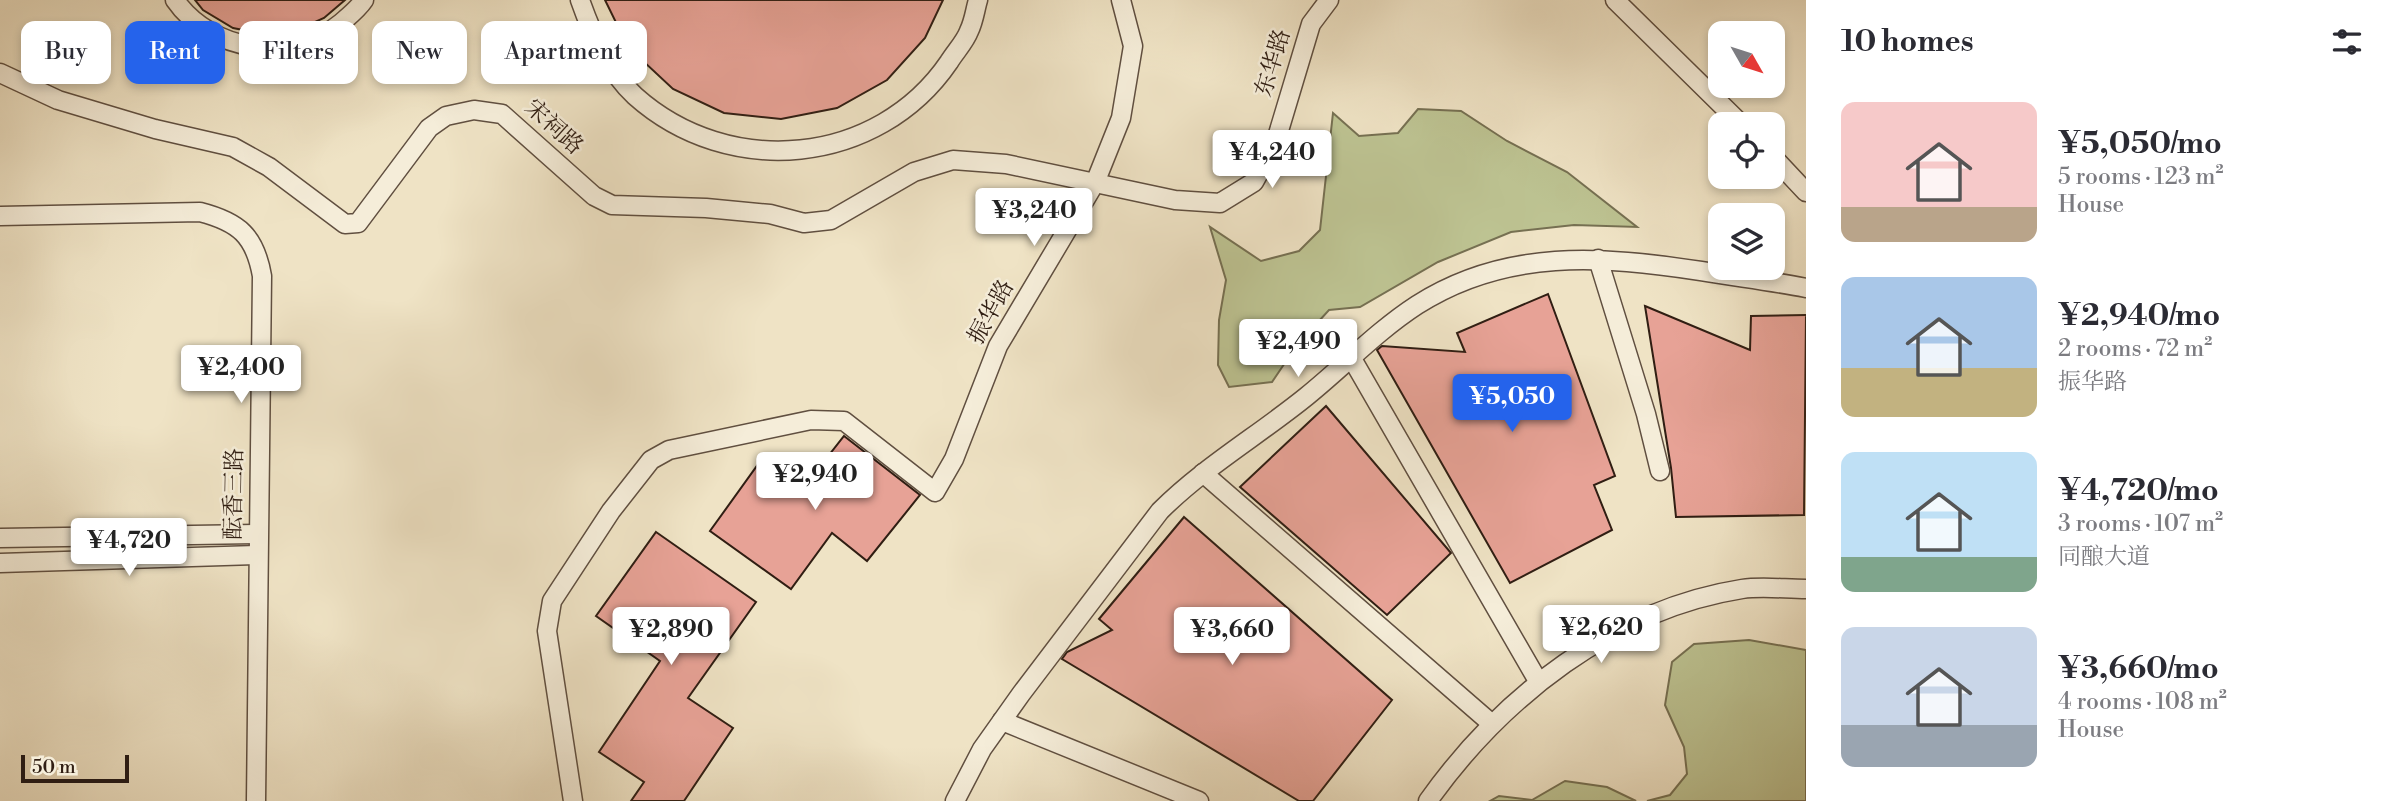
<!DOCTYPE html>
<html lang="en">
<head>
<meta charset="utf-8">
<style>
	body { margin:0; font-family:"Libre Bodoni","Noto Serif SC",serif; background:#f2f2f3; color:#2b2b33; height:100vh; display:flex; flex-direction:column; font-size:26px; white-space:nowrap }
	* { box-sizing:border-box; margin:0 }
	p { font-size:23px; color:#7c7c81 }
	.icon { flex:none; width:38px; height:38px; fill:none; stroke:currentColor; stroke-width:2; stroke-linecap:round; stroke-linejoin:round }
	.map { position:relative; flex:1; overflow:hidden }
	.sheet { display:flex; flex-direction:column; background:#fff; width:595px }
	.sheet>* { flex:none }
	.hud { position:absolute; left:21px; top:21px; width:665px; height:63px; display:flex; gap:14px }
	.needle { width:46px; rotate:129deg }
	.fabs { position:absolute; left:1708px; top:21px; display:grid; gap:14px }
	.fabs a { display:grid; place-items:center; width:77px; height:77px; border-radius:14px; background:#fff; box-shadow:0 4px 10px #0003; font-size:35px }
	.scale { position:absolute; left:21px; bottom:18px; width:108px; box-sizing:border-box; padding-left:7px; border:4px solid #301e13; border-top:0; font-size:19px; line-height:24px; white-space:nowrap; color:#301e13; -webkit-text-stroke:5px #f5edd9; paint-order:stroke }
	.price { position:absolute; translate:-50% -60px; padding:0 16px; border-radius:7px; background:#fff; color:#222; font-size:23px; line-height:46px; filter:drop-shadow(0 2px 4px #0008) }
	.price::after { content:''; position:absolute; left:50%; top:42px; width:21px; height:16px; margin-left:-10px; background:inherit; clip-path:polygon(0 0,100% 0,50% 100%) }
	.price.on { background:#2563eb; color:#fff }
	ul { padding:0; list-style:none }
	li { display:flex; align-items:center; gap:21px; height:175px; padding:0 35px }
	li span { display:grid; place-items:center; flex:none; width:196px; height:140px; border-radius:14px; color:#555 }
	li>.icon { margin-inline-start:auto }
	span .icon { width:84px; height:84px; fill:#fffc; stroke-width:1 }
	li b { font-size:30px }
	h2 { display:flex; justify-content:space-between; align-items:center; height:84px; padding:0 35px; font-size:30px }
	.pill { padding:0 24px; border-radius:14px; background:#fff; box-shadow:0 4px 10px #0003; font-size:24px; line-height:63px }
	.pill.on { background:#2563eb; color:#fff }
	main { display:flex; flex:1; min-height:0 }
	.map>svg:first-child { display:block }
	.green { fill:#bdc392; stroke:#767052; stroke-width:2 }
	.building { fill:#e7a296; stroke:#301e13; stroke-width:2 }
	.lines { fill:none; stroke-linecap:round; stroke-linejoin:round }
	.minor-casing { stroke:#604f40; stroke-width:21 }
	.minor { stroke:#f5edd9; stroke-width:18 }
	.labels { text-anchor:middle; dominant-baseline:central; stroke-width:5; stroke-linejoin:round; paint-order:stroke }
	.street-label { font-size:23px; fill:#301e13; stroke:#f5edd9 }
</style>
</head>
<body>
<main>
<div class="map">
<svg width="1806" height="801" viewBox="0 0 1806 801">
	<rect width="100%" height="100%" fill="#efe3c5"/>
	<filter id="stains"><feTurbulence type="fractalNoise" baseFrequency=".00286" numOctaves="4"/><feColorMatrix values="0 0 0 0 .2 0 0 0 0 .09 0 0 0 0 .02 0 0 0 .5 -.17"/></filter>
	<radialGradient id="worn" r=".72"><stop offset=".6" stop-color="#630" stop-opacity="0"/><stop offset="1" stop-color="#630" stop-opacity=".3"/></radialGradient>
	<!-- green -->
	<g class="green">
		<path d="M1418,109L1461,111L1507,141L1567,172L1637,227L1574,225L1511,232L1438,262L1360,307L1329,310L1297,345L1272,382L1229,387L1218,365L1219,320L1226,280L1210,227L1261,261L1299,251L1320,230L1333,113L1359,136L1398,133Z"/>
		<path d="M1749,640L1806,650V801H1647L1670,795L1687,774L1684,747L1665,705L1672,662L1694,644Z"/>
		<path d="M1565,781L1607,787L1636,801H1490L1499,796L1532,800Z"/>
	</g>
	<!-- building -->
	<g class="building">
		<path d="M195,0H345L324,18L295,31L264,34L233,28L203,10Z"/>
		<path d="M605,0H943L925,38L887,80L837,108L781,119L724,113L673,89L628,47Z"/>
		<path d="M1548,294L1615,476L1594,485L1612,530L1510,583L1377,350L1382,346L1465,352L1457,333Z"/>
		<path d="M1645,306L1750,350L1751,316L1806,315L1804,515L1676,517L1671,468Z"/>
		<path d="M1326,406L1451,553L1387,615L1240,487Z"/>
		<path d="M844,436L920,495L867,561L832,533L791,589L710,531L759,463L800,492Z"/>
		<path d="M1184,517L1392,700L1313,801H1299L1062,659L1067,652L1112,630L1099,619Z"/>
		<path d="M656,532L756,602L688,698L733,728L684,801H631L644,782L599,752L660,661L596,616Z"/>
	</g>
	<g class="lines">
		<defs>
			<g id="minor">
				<path d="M175,0C211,52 292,64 341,23C349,16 358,9 364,0"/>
				<path d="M580,0C592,34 608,71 635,96C729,180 878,166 949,62C955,52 965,42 969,31C974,21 975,10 978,0"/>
				<path d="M1615,0L1741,124"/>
				<path d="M0,73L58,100L155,129L233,147L269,167L345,224L358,223L429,128L446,116L474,110L502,114L594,196L612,205L706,208L770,214L804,223L831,220L914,172L953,160L1006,164L1175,200L1220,203L1254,182L1275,144L1311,24L1329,0"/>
				<path d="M1773,157L1806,192"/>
				<path d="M0,216L200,212C239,222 255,236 262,276L256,801"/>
				<path d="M1598,259L1646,414L1660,471"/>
				<path d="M1351,357L1538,681"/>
				<path d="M1203,473L1492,724"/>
				<path d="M0,538L258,534"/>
				<path d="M0,563L258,555"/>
				<path d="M1002,721L1199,801"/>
				<path d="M573,801L547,631L552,601L611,511L651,460L669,450L811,420L844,421L935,492L954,459L998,346L1095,183L1121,118L1133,46L1121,0"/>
				<path d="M955,801L982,749L1021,694L1160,511C1204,467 1259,435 1307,396C1344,366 1377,331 1417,305C1506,248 1602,256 1701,271C1736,277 1771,281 1806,288"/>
				<path d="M1428,801C1502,697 1614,609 1742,589C1762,586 1785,589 1806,589"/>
			</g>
		</defs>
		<!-- minor casing -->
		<use href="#minor" class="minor-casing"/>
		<!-- minor -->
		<use href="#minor" class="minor"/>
	</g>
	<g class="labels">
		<!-- street labels -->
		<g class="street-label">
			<text transform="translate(1273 63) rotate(-73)">东华路</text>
			<text transform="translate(554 127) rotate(42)">宋祠路</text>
			<text transform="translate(991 312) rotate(-61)">振华路</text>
			<text transform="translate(234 494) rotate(-89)">酝香三路</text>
		</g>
	</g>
	<rect width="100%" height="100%" filter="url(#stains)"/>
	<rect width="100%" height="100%" fill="url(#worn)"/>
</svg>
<div class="fabs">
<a><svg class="needle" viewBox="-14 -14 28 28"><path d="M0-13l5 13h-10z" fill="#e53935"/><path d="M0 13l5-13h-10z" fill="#7c7c81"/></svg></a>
<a><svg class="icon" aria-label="locate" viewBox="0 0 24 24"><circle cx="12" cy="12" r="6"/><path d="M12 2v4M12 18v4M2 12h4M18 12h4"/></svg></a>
<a><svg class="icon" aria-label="layers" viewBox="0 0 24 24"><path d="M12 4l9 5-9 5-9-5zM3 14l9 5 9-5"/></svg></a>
</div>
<div class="scale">50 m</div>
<b class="price" style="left:1272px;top:190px">¥4,240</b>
<b class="price" style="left:1034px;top:248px">¥3,240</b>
<b class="price" style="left:1298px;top:379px">¥2,490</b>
<b class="price" style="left:241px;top:405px">¥2,400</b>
<b class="price on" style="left:1512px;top:434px">¥5,050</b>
<b class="price" style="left:815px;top:512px">¥2,940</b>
<b class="price" style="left:129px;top:578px">¥4,720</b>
<b class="price" style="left:1601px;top:665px">¥2,620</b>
<b class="price" style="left:671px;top:667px">¥2,890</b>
<b class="price" style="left:1232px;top:667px">¥3,660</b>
<div class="hud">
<a class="pill">Buy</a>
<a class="pill on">Rent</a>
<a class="pill">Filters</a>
<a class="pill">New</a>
<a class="pill">Apartment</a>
</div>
</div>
<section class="sheet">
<h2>10 homes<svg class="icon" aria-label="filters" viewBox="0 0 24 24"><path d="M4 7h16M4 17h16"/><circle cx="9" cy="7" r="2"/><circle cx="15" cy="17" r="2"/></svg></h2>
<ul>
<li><span style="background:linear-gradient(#f6c9c9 75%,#b9a48a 0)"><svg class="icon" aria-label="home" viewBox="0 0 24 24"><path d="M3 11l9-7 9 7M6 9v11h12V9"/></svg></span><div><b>¥5,050/mo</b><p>5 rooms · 123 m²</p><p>House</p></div></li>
<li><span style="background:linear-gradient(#a9c7e8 65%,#c2b280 0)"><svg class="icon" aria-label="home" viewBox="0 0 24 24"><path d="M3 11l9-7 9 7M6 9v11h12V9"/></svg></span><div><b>¥2,940/mo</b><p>2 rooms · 72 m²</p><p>振华路</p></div></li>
<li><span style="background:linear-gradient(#bfe0f5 75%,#7fa58c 0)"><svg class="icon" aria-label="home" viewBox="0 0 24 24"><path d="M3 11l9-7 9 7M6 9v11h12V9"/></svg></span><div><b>¥4,720/mo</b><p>3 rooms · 107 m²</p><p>同酿大道</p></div></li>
<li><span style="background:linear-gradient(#c9d6e8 70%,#9aa5b1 0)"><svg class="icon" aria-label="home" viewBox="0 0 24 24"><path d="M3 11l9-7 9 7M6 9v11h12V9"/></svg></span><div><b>¥3,660/mo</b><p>4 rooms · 108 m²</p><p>House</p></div></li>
</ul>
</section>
</main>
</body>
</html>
